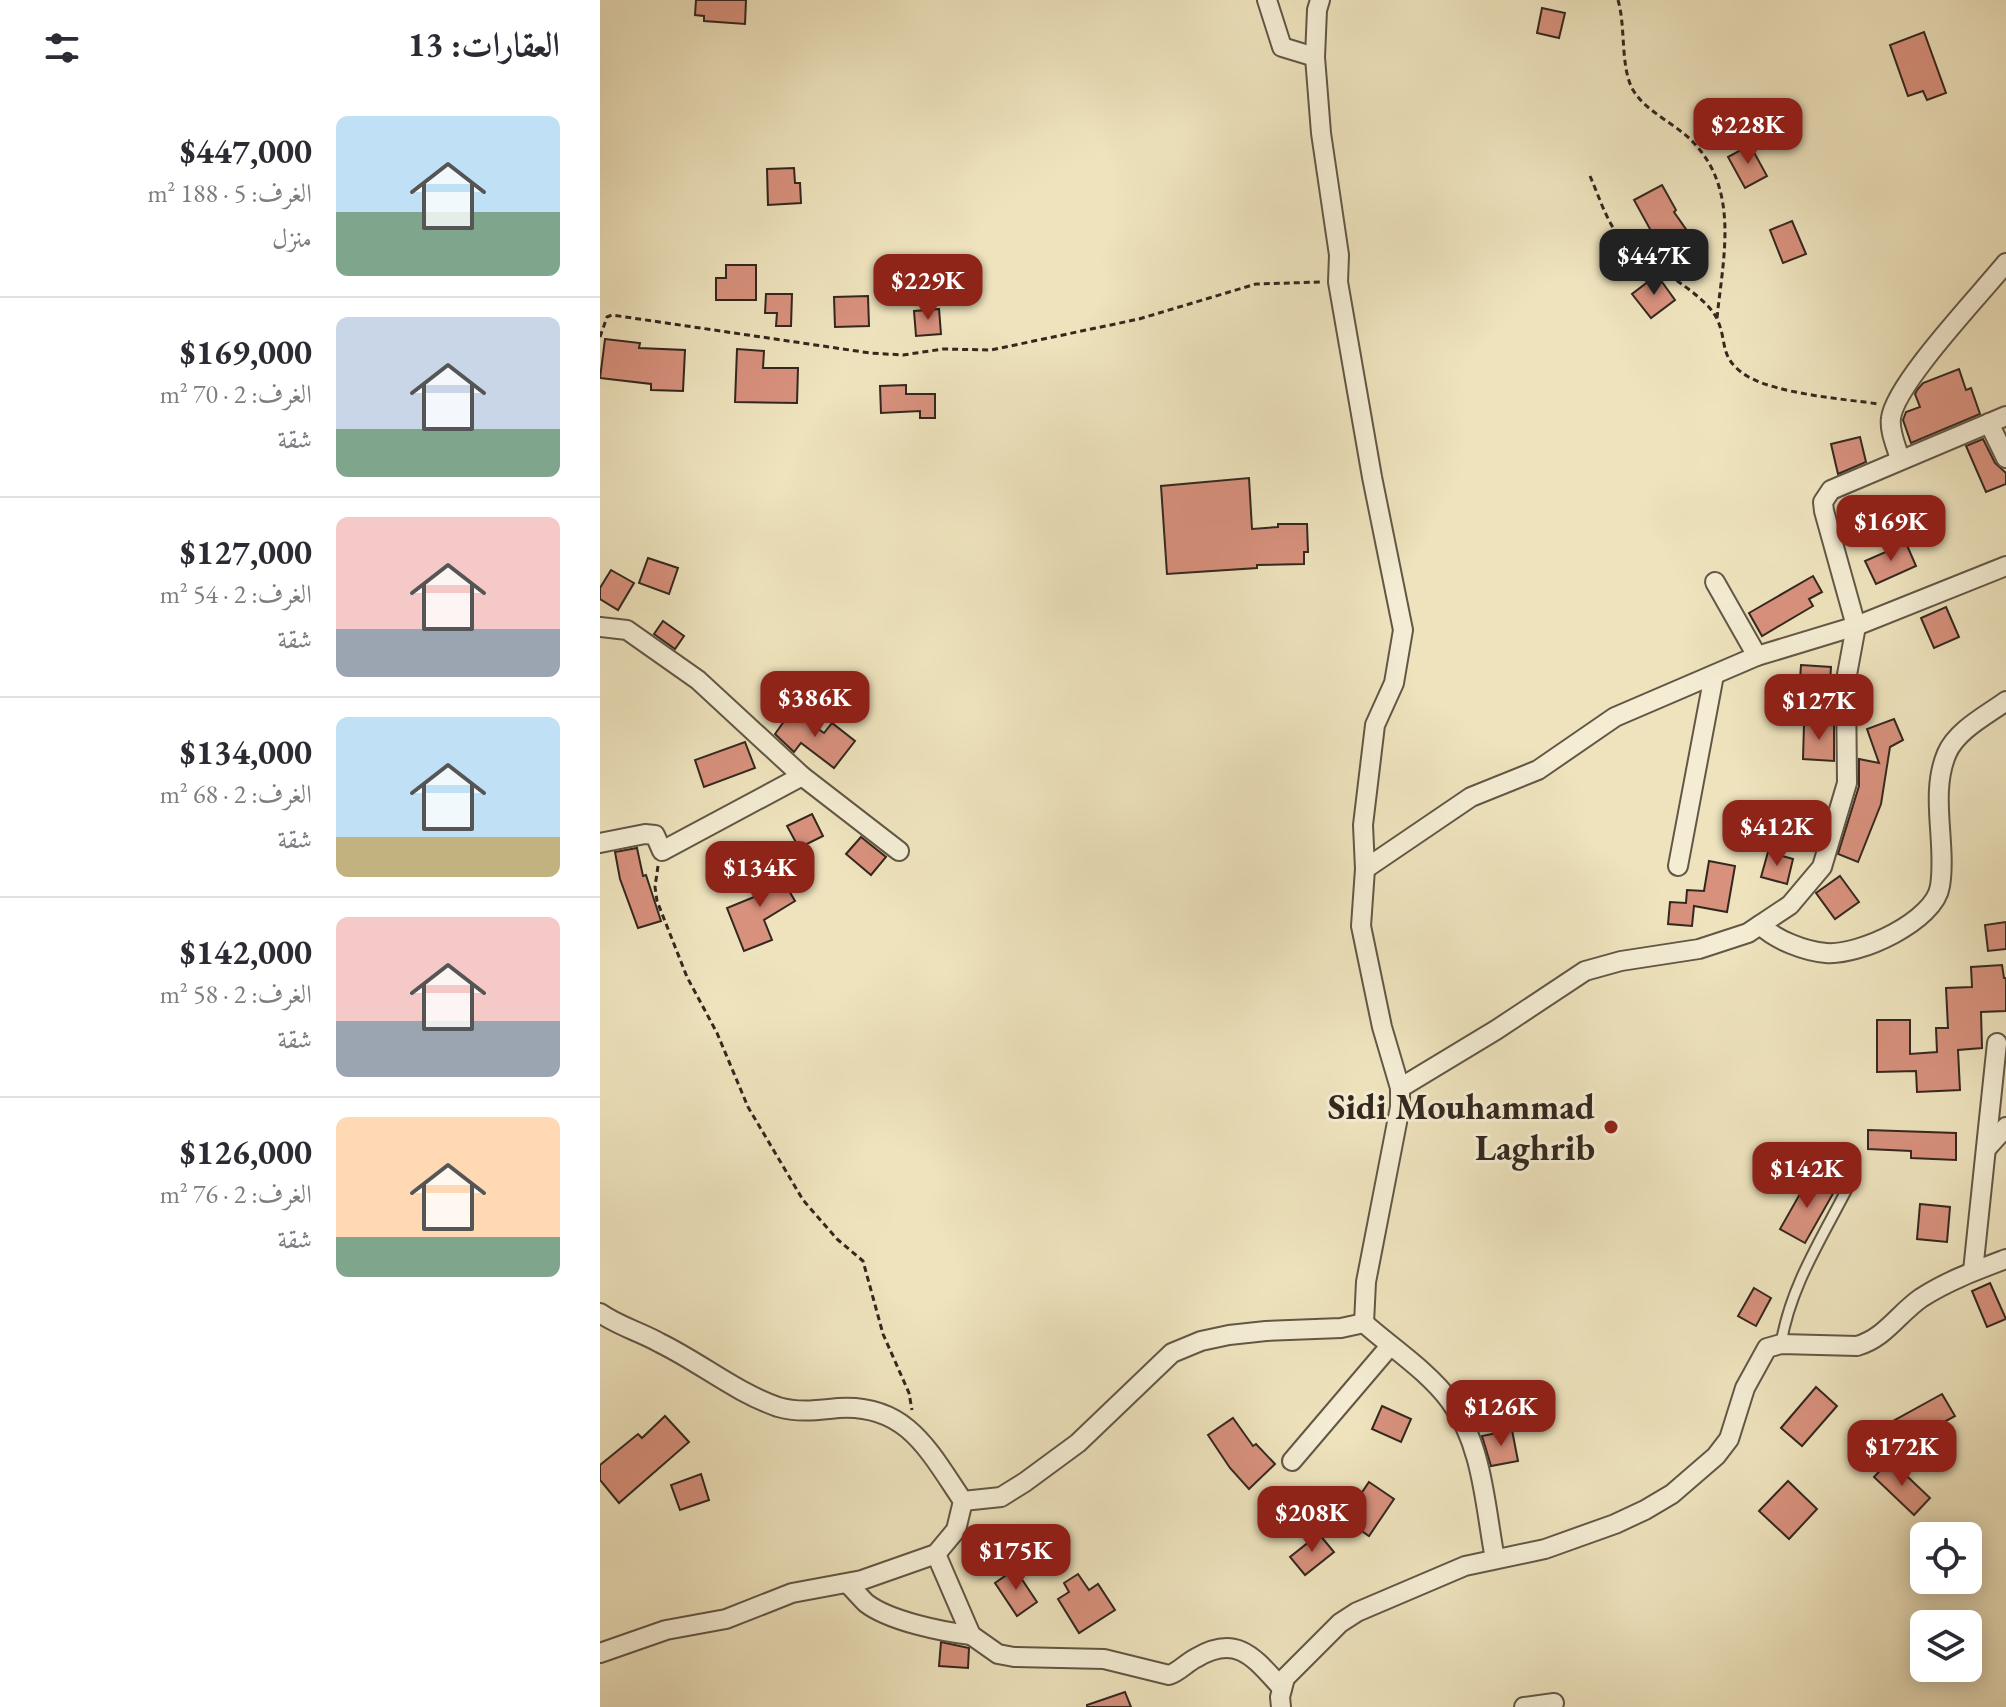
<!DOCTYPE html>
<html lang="ar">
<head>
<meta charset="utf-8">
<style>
	body { margin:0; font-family:"EB Garamond",Amiri,serif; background:#f7f7f7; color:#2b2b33; direction:rtl; height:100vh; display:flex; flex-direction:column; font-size:30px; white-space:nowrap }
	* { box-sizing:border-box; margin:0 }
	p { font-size:26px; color:#7c7c81 }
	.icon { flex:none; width:44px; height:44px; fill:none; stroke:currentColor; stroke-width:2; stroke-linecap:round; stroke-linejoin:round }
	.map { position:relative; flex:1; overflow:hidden; direction:ltr }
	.drawer { display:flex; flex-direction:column; background:#fff; width:600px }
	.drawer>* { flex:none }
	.controls { position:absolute; left:1310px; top:1522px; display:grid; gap:16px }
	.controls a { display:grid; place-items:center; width:72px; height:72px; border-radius:12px; background:#fff; box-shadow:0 4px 20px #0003; font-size:40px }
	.price { position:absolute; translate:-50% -68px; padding:0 18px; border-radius:16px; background:#8f2418; color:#fff; font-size:26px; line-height:52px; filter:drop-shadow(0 2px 4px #0008) }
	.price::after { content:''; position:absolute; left:50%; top:48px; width:24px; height:18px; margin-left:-12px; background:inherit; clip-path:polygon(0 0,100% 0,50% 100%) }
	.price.current { background:#222; color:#fff }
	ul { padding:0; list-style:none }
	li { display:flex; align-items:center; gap:24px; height:200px; padding:0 40px }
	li+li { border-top:2px solid #e1e1e2 }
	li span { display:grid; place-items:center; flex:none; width:224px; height:160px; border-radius:12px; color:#555 }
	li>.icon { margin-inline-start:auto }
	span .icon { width:96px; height:96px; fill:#fffc; stroke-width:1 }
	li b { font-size:34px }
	h2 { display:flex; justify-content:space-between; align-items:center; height:96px; padding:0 40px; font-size:34px }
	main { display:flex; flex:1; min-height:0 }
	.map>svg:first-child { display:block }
	.building { fill:#d8917d; stroke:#33281f; stroke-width:2 }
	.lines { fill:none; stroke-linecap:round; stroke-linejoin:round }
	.lane-casing { stroke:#625746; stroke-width:13 }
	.street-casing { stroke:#625746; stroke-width:22 }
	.path { stroke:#33281f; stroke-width:3; stroke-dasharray:6 4; stroke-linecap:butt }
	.lane { stroke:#f4edd4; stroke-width:9 }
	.street { stroke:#f4edd4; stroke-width:18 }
	.poi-dot { fill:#8f2418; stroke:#f4edd4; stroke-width:3 }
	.labels { text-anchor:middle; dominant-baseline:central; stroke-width:6; stroke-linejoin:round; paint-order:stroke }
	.poi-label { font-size:36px; font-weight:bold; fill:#33281f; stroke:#f4edd4; text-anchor:end }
</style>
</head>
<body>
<main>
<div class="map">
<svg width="1406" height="1707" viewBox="0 0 1406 1707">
	<rect width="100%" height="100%" fill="#eee3bd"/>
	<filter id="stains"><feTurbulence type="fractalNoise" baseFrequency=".0025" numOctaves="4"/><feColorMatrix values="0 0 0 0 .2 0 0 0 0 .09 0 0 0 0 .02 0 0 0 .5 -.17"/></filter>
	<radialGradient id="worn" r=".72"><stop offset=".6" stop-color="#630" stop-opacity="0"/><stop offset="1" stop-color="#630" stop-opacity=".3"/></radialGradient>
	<!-- building -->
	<g class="building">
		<path d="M96,0H146L145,24L104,21V16L95,15Z"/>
		<path d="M942,8L965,13L959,38L937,33Z"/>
		<path d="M1324,32L1346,93L1327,100L1323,91L1308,96L1290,45Z"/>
		<path d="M1150,145L1167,176L1145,188L1128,157Z"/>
		<path d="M194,168L195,183H200L201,203L168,205L167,169Z"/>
		<path d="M1062,185L1076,210L1074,212L1095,242L1067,261L1053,239L1055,238L1034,200Z"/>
		<path d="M1192,221L1206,254L1183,263L1170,230Z"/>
		<path d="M126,265H156V300H116V278H126Z"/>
		<path d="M1057,275L1075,300L1051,318L1032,294Z"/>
		<path d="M166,294H192L191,326H176L177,313H165Z"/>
		<path d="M268,296L269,326L235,327L234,297Z"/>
		<path d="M339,309L341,334L316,336L314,311Z"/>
		<path d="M5,339L40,343L39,348L85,350L83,391L51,390V384L0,378Z"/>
		<path d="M137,349L164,351L163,368H198L197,403L135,402Z"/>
		<path d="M1359,369L1366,390L1371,388L1380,414L1311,443L1303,420L1306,412L1320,407L1315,394L1317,390L1323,383Z"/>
		<path d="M306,385V394H335V418H320V411L281,413L280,386Z"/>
		<path d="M1260,437L1266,462L1238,474L1231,444Z"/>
		<path d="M1383,439L1395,463L1406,473V484L1386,492L1366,446Z"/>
		<path d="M649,478L652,529L678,527V524H707L708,552H704V564L657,565V568L567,574L561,486Z"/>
		<path d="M1306,543L1316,566L1276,584L1265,561Z"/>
		<path d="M48,558L78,568L69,594L39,583Z"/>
		<path d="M11,570L34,583L18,610L0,599V588Z"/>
		<path d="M1213,576L1222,592L1209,599L1213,606L1162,636L1149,613Z"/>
		<path d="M1346,607L1359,637L1334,648L1321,618Z"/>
		<path d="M63,621L84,636L75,649L54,634Z"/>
		<path d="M1201,665L1231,667L1229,696L1199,694Z"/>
		<path d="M192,710L224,733L232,723L255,741L234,768L201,743L194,752L175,734Z"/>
		<path d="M1294,719L1303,740L1290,747L1281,804L1258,862L1238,854L1259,786V759L1279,763L1267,729Z"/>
		<path d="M1204,724L1234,725V761L1203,759Z"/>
		<path d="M145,742L155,768L104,787L95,760Z"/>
		<path d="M212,814L223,836L199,848L187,826Z"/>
		<path d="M261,837L286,857L271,875L246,854Z"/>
		<path d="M37,848L43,876L46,875L61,921L38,928L20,879L15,852Z"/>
		<path d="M1168,852L1193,859L1187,884L1161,877Z"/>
		<path d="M1109,861L1135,866L1127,912L1094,906L1092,926L1068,924L1070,902L1086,903L1087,890L1104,891Z"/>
		<path d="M175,867L195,901L164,920L172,940L144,951L127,908L159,895L151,881Z"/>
		<path d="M1240,876L1259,902L1235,919L1216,893Z"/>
		<path d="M1406,922V949L1388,951L1385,925Z"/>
		<path d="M1402,965L1404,978H1406V1011L1381,1012L1382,1048L1358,1050L1360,1090L1317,1092L1316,1071L1277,1072V1020H1310V1054L1337,1052L1336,1028H1348L1346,988L1372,987L1371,967Z"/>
		<path d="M1268,1130L1356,1133V1160L1311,1158V1151L1268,1149Z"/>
		<path d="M1209,1178L1234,1192L1205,1243L1180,1229Z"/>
		<path d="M1320,1204L1350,1207L1347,1242L1317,1239Z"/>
		<path d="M1390,1283L1406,1319L1387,1327L1372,1291Z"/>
		<path d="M1154,1288L1171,1298L1156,1326L1138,1316Z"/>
		<path d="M1216,1387L1237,1406L1202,1446L1181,1428Z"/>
		<path d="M1342,1394L1355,1416L1298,1447L1286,1425Z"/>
		<path d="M782,1406L811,1419L801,1442L772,1429Z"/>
		<path d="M65,1416L89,1442L19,1503L0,1480V1465L38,1434L42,1438Z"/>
		<path d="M633,1418L653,1446L656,1444L675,1464L649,1489L630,1468L608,1435Z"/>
		<path d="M912,1430L918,1461L891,1466L882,1436Z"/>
		<path d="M1290,1460L1330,1498L1314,1515L1274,1477Z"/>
		<path d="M101,1474L109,1500L80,1510L71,1485Z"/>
		<path d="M1188,1481L1217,1509L1189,1539L1159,1511Z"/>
		<path d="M769,1482L794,1499L769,1536L750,1523L756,1514L750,1510Z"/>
		<path d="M719,1534L734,1552L705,1575L690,1557Z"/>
		<path d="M415,1569L437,1602L417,1616L395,1583Z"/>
		<path d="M478,1574L489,1590L498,1584L515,1610L479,1633L458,1599L469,1592L464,1583Z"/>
		<path d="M341,1642L369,1648L368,1668L339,1666Z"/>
		<path d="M525,1692L531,1707H487V1705Z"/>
	</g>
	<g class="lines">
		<defs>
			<path id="lane" d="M1181,1344C1190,1287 1222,1238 1248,1187"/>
			<g id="street">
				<path d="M667,0L682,47L715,57"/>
				<path d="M1389,423L1406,458"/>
				<path d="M1300,460C1297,447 1289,432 1291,418C1295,384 1381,294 1406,263"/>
				<path d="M1115,582L1157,656"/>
				<path d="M0,627L27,630L98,680L202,776L299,851"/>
				<path d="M0,843L45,834L55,835L62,851L202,776"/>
				<path d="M1078,866L1114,675"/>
				<path d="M765,869L871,797L938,770L1015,717L1157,656L1256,626L1406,566"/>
				<path d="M1160,925C1176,940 1204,951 1226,953C1259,956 1335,921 1340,886C1347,843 1329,794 1347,753C1357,730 1387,715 1406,701"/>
				<path d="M800,1088L896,1030L985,971L1021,961L1099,949L1148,933L1190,905L1222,867L1247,783L1246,680L1256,626L1224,511L1223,502L1231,490L1406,416"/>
				<path d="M1386,1149L1406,1127"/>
				<path d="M1373,1271L1397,1043"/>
				<path d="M0,1313C18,1326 41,1332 60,1343C101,1363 135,1392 178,1407C199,1413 218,1410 239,1408C307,1404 329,1451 363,1501L401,1497L425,1482L478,1443L572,1353L601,1341L629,1335L666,1331L741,1328L764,1323L766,1282L800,1107V1088L782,1027L761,926L765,869L763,825L775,725L794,683L803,630L772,477L738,282L739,255L721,133L715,57L717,10L720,0"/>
				<path d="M764,1323C792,1348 828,1371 850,1401C883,1445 885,1507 895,1559"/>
				<path d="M692,1461L790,1346"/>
				<path d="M336,1554L371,1635L398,1654L414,1657L504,1659L569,1675C579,1672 586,1663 596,1658C638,1633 655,1659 682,1688"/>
				<path d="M248,1584C254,1590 260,1597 266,1603C289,1621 343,1632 371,1635"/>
				<path d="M0,1653L66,1630L126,1619L192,1593L262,1580L336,1554L356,1530L363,1501"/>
				<path d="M681,1707L680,1697L685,1678L740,1623L757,1612L865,1566L945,1549L1015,1524L1045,1510L1072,1494L1116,1456L1129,1439L1145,1388L1167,1348L1181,1344L1257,1346C1285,1338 1298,1314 1321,1298C1347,1281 1377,1270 1406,1259"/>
				<path d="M924,1707L954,1703"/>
			</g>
		</defs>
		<!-- lane casing -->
		<use href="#lane" class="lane-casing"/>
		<!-- street casing -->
		<use href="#street" class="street-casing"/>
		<!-- path -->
		<g class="path">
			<path d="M1018,0C1026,27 1020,67 1033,90C1046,112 1076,124 1093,142C1140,191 1123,258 1117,318"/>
			<path d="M990,176C999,196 1007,224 1023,241C1045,264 1105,292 1117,319C1128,342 1118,358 1147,376C1177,394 1244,399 1279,404"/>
			<path d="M0,337L7,317L12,315L270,353L303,355L343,349L391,350L539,319L656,284L722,282"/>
			<path d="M58,866L55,887L57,901L87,977L117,1033L148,1107L203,1200L237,1239L263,1261L283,1334L309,1393L312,1410"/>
		</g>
		<!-- lane -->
		<use href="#lane" class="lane"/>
		<!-- street -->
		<use href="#street" class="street"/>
	</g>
	<!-- markers -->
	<circle class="poi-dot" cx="1011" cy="1127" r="8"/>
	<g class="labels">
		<!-- poi labels -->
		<g class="poi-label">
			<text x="995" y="1106">Sidi Mouhammad<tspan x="995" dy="41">Laghrib</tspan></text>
		</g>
	</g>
	<rect width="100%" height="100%" filter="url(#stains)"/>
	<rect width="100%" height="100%" fill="url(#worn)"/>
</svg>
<div class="controls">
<a><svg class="icon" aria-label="locate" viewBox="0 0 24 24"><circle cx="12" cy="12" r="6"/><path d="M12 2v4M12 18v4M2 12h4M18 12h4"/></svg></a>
<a><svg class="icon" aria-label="layers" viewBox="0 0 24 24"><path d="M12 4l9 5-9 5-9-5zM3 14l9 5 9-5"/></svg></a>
</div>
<b class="price" style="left:1148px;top:166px">$228K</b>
<b class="price current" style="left:1054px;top:297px">$447K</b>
<b class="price" style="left:328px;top:322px">$229K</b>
<b class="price" style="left:1291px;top:563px">$169K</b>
<b class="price" style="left:215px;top:739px">$386K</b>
<b class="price" style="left:1219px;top:742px">$127K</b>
<b class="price" style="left:1177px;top:868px">$412K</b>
<b class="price" style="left:160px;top:909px">$134K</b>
<b class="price" style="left:1207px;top:1210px">$142K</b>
<b class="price" style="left:901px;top:1448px">$126K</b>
<b class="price" style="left:1302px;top:1488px">$172K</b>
<b class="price" style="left:712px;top:1554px">$208K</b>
<b class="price" style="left:416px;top:1592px">$175K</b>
</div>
<section class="drawer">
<h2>العقارات: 13<svg class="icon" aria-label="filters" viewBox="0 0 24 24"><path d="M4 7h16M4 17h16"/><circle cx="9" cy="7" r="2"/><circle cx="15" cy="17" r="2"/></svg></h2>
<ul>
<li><span style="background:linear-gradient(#bfe0f5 60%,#7fa58c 0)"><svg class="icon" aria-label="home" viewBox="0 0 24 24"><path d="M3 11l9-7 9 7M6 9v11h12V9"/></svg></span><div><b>$447,000</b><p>الغرف: 5 · 188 m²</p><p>منزل</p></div></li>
<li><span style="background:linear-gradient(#c9d6e8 70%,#7fa58c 0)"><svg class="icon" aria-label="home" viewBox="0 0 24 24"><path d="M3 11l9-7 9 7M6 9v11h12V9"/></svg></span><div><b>$169,000</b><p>الغرف: 2 · 70 m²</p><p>شقة</p></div></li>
<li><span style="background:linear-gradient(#f6c9c9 70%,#9aa5b1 0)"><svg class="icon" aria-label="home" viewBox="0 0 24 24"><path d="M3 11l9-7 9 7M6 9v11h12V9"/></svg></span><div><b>$127,000</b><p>الغرف: 2 · 54 m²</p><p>شقة</p></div></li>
<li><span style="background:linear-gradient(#bfe0f5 75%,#c2b280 0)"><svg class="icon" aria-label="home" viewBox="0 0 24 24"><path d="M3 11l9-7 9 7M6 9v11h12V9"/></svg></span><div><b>$134,000</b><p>الغرف: 2 · 68 m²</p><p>شقة</p></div></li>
<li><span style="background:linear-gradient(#f6c9c9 65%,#9aa5b1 0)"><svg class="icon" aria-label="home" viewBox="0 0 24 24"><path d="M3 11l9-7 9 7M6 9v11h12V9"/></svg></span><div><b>$142,000</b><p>الغرف: 2 · 58 m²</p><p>شقة</p></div></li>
<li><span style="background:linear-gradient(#ffd9b3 75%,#7fa58c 0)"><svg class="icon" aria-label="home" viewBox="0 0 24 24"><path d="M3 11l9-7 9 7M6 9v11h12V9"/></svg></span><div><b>$126,000</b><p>الغرف: 2 · 76 m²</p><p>شقة</p></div></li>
</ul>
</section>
</main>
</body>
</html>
